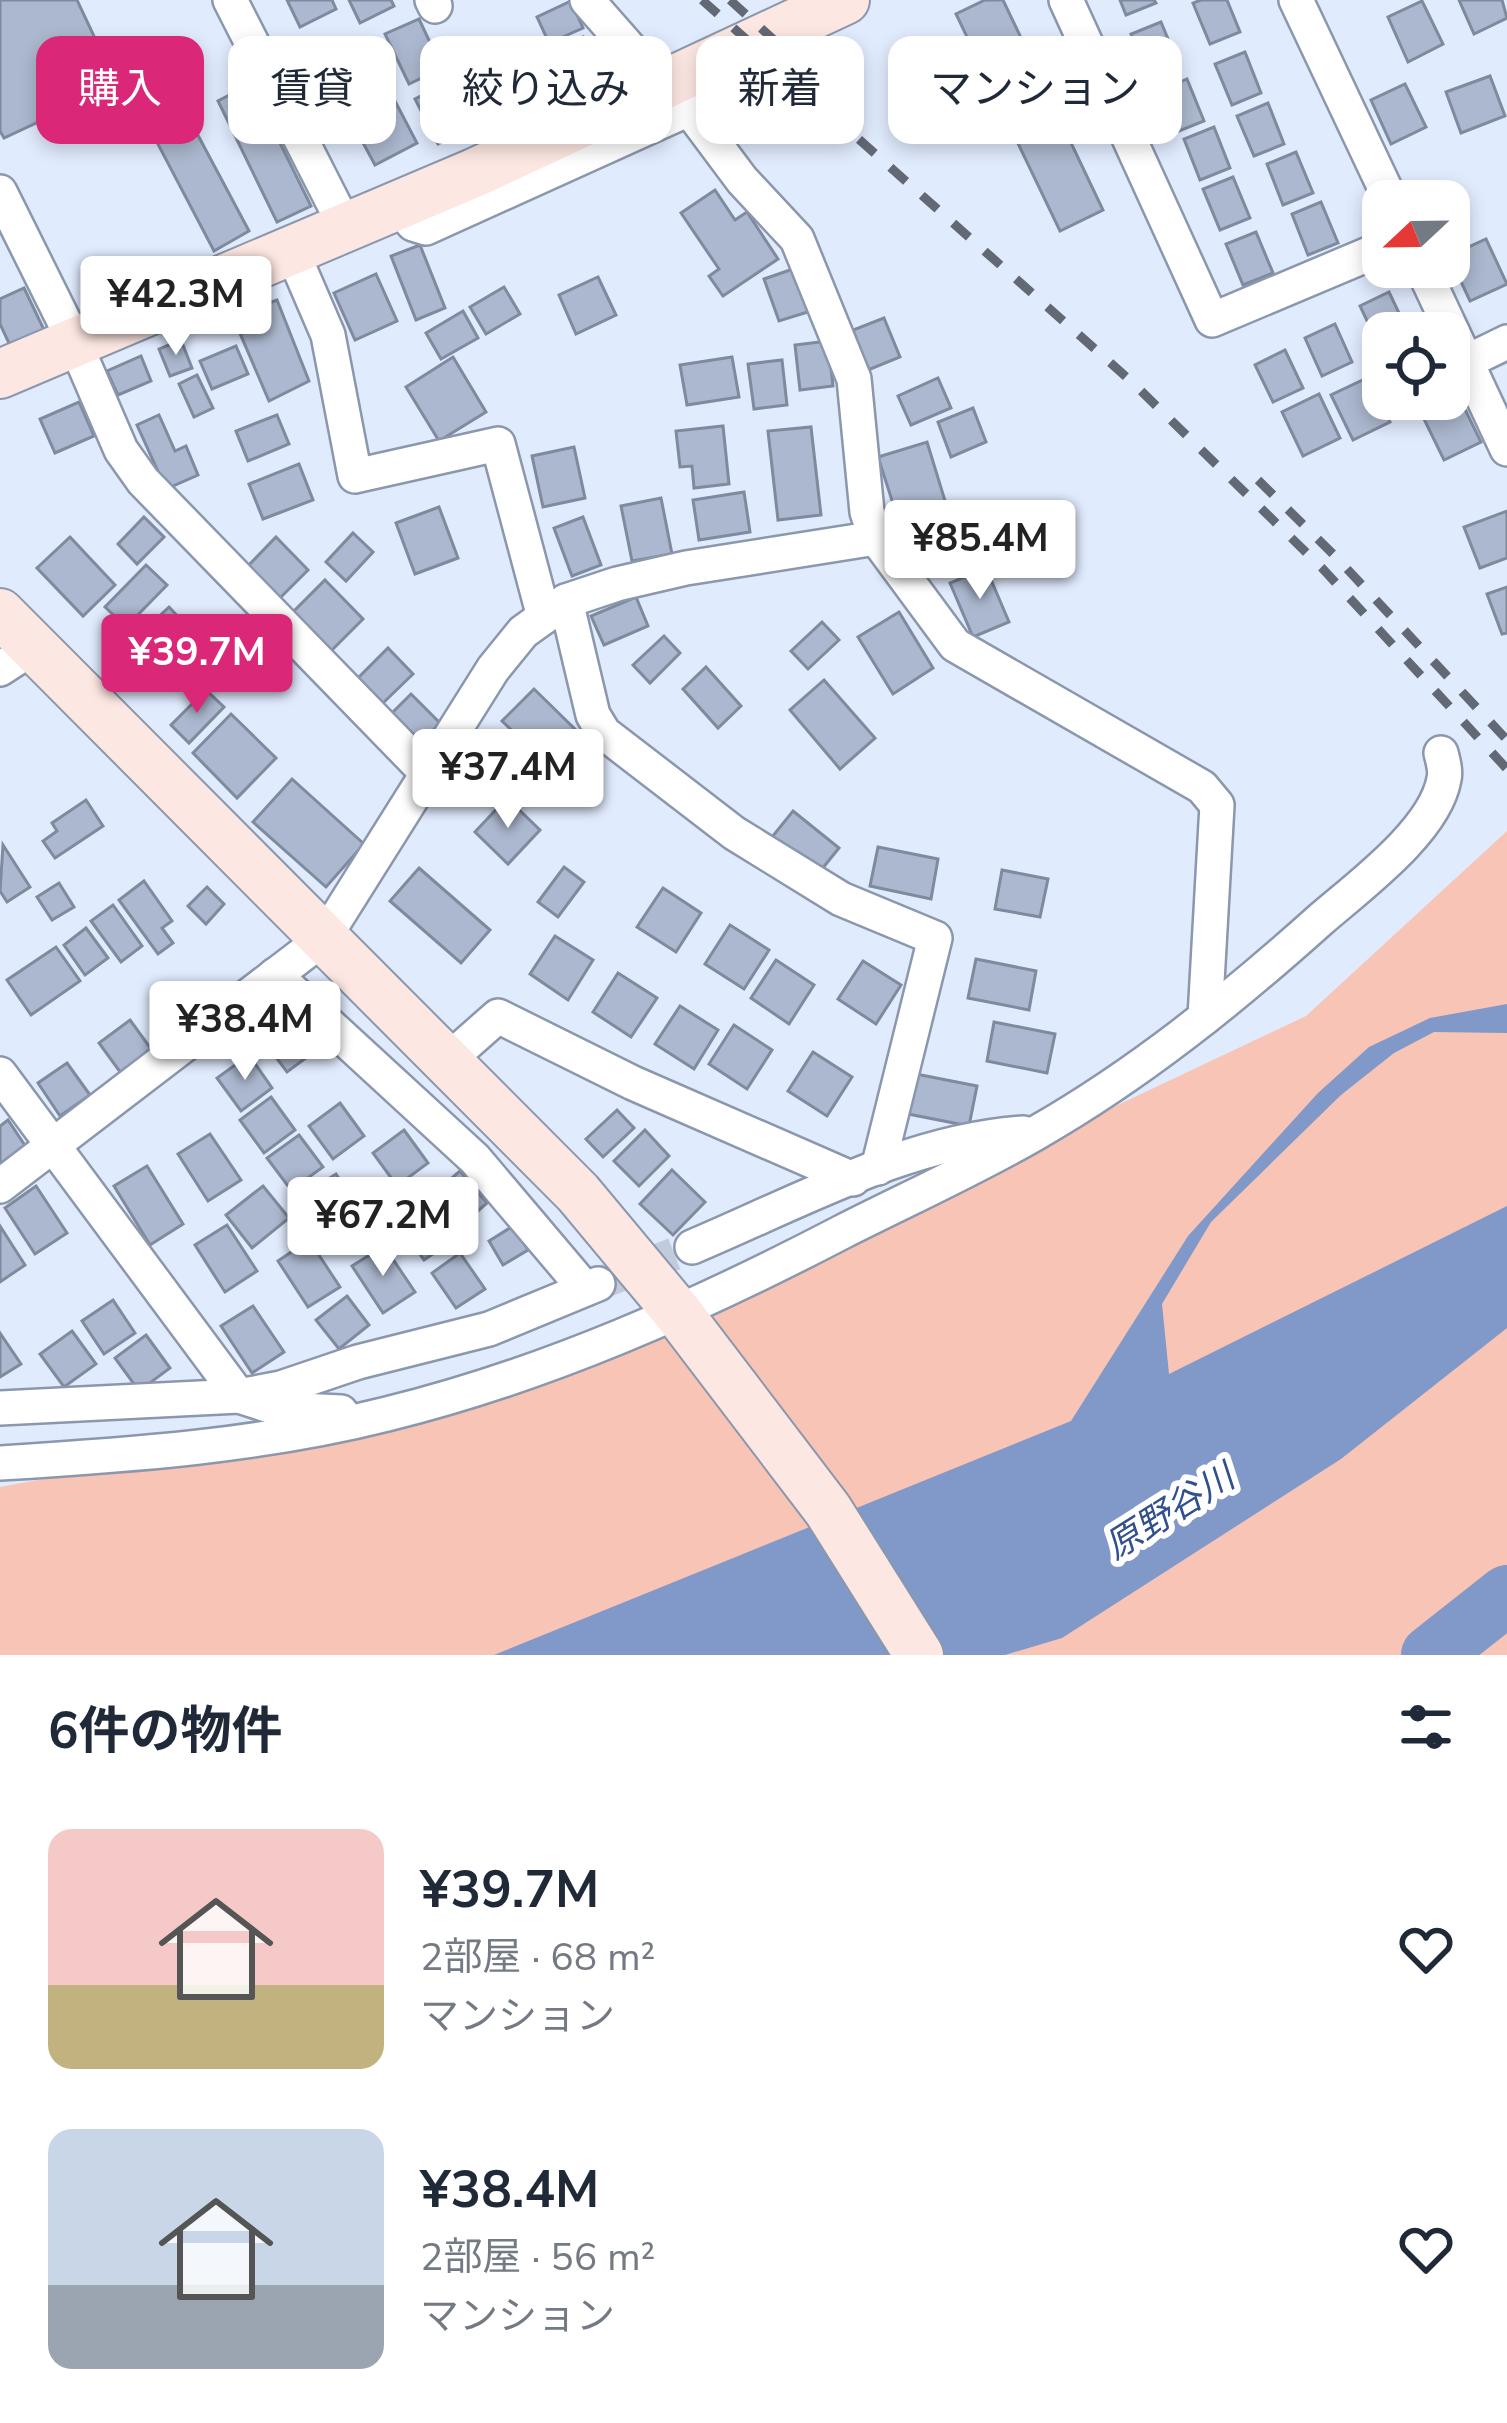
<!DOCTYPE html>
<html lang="ja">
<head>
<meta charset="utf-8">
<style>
	body { margin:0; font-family:"Nunito Sans","Noto Sans JP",sans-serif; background:#f6f6f7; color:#1f2937; height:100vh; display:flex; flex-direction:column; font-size:45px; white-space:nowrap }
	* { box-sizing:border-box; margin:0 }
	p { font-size:39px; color:#747a83 }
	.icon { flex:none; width:66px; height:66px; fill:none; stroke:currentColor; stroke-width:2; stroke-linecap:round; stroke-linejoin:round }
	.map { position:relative; height:1655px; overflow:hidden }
	.side { display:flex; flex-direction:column; background:#fff; flex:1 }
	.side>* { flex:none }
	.top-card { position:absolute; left:36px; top:36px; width:1437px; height:108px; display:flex; gap:24px }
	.needle { width:78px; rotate:248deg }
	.tools { position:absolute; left:1362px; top:180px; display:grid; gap:24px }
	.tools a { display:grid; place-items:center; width:108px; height:108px; border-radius:24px; background:#fff; box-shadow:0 6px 18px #0003; font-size:60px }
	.price { position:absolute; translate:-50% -102px; padding:0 27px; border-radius:12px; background:#fff; color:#222; font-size:39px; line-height:78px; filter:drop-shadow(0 3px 6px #0008) }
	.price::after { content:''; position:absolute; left:50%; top:72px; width:36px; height:27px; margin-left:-18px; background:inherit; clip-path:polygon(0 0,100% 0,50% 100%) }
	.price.current { background:#db2777; color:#fff }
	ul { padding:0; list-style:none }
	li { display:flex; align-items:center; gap:36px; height:300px; padding:0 48px }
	li span { display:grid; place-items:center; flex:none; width:336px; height:240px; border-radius:24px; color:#555 }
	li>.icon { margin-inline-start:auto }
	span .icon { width:144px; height:144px; fill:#fffc; stroke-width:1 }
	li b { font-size:51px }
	h2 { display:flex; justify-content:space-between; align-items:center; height:144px; padding:0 48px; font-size:51px }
	.tag { padding:0 42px; border-radius:24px; background:#fff; box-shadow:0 6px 18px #0003; font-size:42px; line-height:108px }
	.tag.current { background:#db2777; color:#fff }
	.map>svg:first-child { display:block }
	.green { fill:#f7c4b6 }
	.water { fill:#8099c9 }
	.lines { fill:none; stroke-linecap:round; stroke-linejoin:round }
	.river { stroke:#8099c9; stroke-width:60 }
	.building { fill:#acb8cf; stroke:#7f8a9f; stroke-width:3 }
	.street-tunnel { stroke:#c2cbdc; stroke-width:33; stroke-dasharray:33 16; stroke-linecap:butt }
	.street-casing { stroke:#8b97ac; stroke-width:38 }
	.secondary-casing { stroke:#8b97ac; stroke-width:52 }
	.street { stroke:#fff; stroke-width:33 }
	.secondary { stroke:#fde7e2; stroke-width:48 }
	.rail { stroke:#626975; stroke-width:9; stroke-dasharray:21 21; stroke-linecap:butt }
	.labels { text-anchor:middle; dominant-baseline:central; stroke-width:12; stroke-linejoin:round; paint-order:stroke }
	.water-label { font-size:36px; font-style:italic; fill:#32508e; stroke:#fff }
</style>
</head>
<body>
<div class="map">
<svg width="1507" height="1655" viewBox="0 0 1507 1655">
	<rect width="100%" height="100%" fill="#e1ebfe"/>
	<!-- green -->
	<path class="green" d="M1507,831V1655H0V1487L508,1394L1306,1016Z"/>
	<!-- water -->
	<path class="water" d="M1507,1004V1033L1434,1032L1394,1053L1341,1095L1211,1222L1162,1304L1169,1374L1507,1206V1328L1341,1459L1062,1638L1005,1655H494L1071,1421L1188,1236L1318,1093L1369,1047L1430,1018Z"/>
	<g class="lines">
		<!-- river -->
		<path class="river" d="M1431,1655L1507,1595"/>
	</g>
	<!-- building -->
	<g class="building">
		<path d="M0,0H77L117,85L4,138L0,131Z"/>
		<path d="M287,0H332L336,9L300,27Z"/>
		<path d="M349,0H391L394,6L360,23Z"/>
		<path d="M985,0H1003L1103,210L1060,231L956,14Z"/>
		<path d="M1120,0H1154L1156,3L1126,15Z"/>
		<path d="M1201,0H1227L1240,32L1210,44L1193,3Z"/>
		<path d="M1459,0H1502L1507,18L1474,34Z"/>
		<path d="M571,1L583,28L549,43L537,17Z"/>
		<path d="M1422,1L1443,44L1408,62L1388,17Z"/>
		<path d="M419,19L442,68L409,84L385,34Z"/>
		<path d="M1161,22L1178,63L1148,75L1131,34Z"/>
		<path d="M583,37L588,47L600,42L609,61L575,77L561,47Z"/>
		<path d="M363,40L417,143L375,165L320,63Z"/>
		<path d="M1245,52L1261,93L1232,105L1215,64Z"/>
		<path d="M1490,76L1505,116L1461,133L1446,92Z"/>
		<path d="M1187,79L1204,121L1174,133L1158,92Z"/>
		<path d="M451,81L473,126L438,144L415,99Z"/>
		<path d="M251,84L311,206L277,222L218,101Z"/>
		<path d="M1405,84L1426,127L1391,144L1371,100Z"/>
		<path d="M1268,103L1284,144L1254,156L1237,116Z"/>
		<path d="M185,111L249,231L214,251L150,129Z"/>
		<path d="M1214,127L1230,168L1200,180L1184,139Z"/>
		<path d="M1296,152L1313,193L1283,205L1267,164Z"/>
		<path d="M1233,177L1250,218L1220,230L1203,189Z"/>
		<path d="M715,190L735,220L747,212L778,259L723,296L709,276L719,269L681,213Z"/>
		<path d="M1321,202L1338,243L1308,255L1292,214Z"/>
		<path d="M1256,232L1273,273L1243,285L1226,244Z"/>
		<path d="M1486,239L1507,284L1470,301L1449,256Z"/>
		<path d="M420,245L445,308L416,320L391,256Z"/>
		<path d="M796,268L811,311L779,321L764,279Z"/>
		<path d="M376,274L397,321L355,340L334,293Z"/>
		<path d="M598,277L616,315L576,334L559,295Z"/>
		<path d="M504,287L520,314L486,334L470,307Z"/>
		<path d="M24,288L47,336L13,352L0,324V299Z"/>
		<path d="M1389,292L1407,330L1383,333V342L1378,344L1360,306Z"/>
		<path d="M277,300L309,381L269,401L233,317Z"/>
		<path d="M463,311L478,338L441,359L426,333Z"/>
		<path d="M884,318L900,357L868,370L853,330Z"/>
		<path d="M1335,324L1352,362L1322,376L1305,338Z"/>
		<path d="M181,340L192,368L170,376L159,349Z"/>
		<path d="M828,341L833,386L800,390L795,345Z"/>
		<path d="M236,346L248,374L212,389L200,361Z"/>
		<path d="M1285,350L1303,388L1273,402L1255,365Z"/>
		<path d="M141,356L151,381L118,395L107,371Z"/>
		<path d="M453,357L486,412L439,441L406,387Z"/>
		<path d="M732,357L739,397L687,405L680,365Z"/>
		<path d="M782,360L787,405L754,409L748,364Z"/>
		<path d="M197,375L213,408L194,417L179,384Z"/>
		<path d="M1369,377L1390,422L1353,440L1331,395Z"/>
		<path d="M938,378L951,408L911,425L898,396Z"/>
		<path d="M1319,394L1340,438L1303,456L1282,412Z"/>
		<path d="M1459,397L1481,442L1444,460L1422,415Z"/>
		<path d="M79,402L94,436L55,453L40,419Z"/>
		<path d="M973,408L986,442L951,457L938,422Z"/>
		<path d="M159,415L175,451L186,446L198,475L166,489L137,425Z"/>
		<path d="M277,415L289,444L248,461L236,431Z"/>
		<path d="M723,426L729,484L694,488L692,466L680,467L676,431Z"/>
		<path d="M811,427L821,515L778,520L768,431Z"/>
		<path d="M927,442L946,504L898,519L878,457Z"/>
		<path d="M574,447L585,498L543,507L532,456Z"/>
		<path d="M299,464L313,500L263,519L249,484Z"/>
		<path d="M744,492L750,532L699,540L693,500Z"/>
		<path d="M661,498L672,554L632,561L621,506Z"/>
		<path d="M439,507L458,558L415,574L396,523Z"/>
		<path d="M1507,511V558L1480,568L1464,527Z"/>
		<path d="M144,517L164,537L137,564L118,544Z"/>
		<path d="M583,517L601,565L572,576L554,528Z"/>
		<path d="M353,533L373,552L346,581L326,562Z"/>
		<path d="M70,537L115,585L83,616L37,568Z"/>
		<path d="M276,537L308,570L279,599L247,567Z"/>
		<path d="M146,565L167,585L126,627L105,607Z"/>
		<path d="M986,568L1009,622L973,637L950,583Z"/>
		<path d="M325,580L363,619L330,652L291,614Z"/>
		<path d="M1507,587V633L1502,634L1487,594Z"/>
		<path d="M636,597L648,626L604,645L591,616Z"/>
		<path d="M169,607L213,654L176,689L133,641Z"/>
		<path d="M899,612L933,668L893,694L858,637Z"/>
		<path d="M822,622L839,640L808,669L791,651Z"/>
		<path d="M664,636L680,653L650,683L633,665Z"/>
		<path d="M388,648L413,674L383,703L358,678Z"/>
		<path d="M706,667L741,706L718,728L683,689Z"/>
		<path d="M824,680L875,738L840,769L790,710Z"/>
		<path d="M534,689L580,734L549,766L502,721Z"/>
		<path d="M206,690L224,707L189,743L171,725Z"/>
		<path d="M411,694L440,723L420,744L391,714Z"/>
		<path d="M231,714L276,758L237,798L193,753Z"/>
		<path d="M292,779L364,844L326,887L253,822Z"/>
		<path d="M507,798L540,830L508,864L475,832Z"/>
		<path d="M86,800L103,826L55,858L43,841L57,831L52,823Z"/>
		<path d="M793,811L839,848L818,874L772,837Z"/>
		<path d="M3,845L30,887L7,902L0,891Z"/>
		<path d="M878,847L938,859L931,899L870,886Z"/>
		<path d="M564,867L584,882L558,917L538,902Z"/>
		<path d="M419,868L490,930L461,963L390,901Z"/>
		<path d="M1002,870L1048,879L1040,917L995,909Z"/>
		<path d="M144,881L172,921L162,928L173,943L158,954L119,900Z"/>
		<path d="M59,883L74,907L52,920L37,897Z"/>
		<path d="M207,887L224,904L206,924L188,906Z"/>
		<path d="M663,888L701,913L676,952L637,927Z"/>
		<path d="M113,905L142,946L121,962L91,921Z"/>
		<path d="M730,925L769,950L744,989L705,964Z"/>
		<path d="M86,928L108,958L85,975L64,945Z"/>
		<path d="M555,936L593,960L568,1000L530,974Z"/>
		<path d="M56,947L80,981L31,1015L7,980Z"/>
		<path d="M976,959L1036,971L1029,1010L968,998Z"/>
		<path d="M776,960L814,985L789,1024L751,998Z"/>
		<path d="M863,961L901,985L876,1024L838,999Z"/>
		<path d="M618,973L657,998L631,1037L593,1012Z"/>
		<path d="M680,1006L718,1030L694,1069L655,1044Z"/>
		<path d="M278,1011L291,1028L298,1023L318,1049L287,1072L255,1029Z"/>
		<path d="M130,1020L154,1053L123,1076L99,1043Z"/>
		<path d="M994,1022L1055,1034L1047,1073L987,1061Z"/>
		<path d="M734,1025L772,1050L747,1089L709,1064Z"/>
		<path d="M813,1052L852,1077L827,1116L788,1091Z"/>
		<path d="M249,1055L272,1088L241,1111L217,1078Z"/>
		<path d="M67,1063L90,1095L60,1116L38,1083Z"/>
		<path d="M916,1074L977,1086L969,1126L908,1114Z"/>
		<path d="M271,1097L295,1130L264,1153L240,1120Z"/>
		<path d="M340,1103L364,1136L333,1159L309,1126Z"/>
		<path d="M617,1110L634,1128L603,1157L586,1139Z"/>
		<path d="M8,1120L28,1150L4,1166L0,1161V1126Z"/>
		<path d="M404,1130L428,1163L397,1186L373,1153Z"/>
		<path d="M645,1130L669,1156L639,1186L614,1161Z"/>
		<path d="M210,1134L241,1180L208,1201L178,1154Z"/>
		<path d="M299,1135L323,1167L291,1190L267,1158Z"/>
		<path d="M147,1166L183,1224L150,1245L114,1186Z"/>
		<path d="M672,1170L705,1202L673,1235L640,1204Z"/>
		<path d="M460,1171L487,1203L450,1235L423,1203Z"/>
		<path d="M336,1174L366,1221L334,1242L303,1195Z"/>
		<path d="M36,1186L67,1233L35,1254L5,1208Z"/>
		<path d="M263,1186L289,1218L252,1248L226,1215Z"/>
		<path d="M423,1212L446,1245L424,1260L401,1228Z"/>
		<path d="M227,1225L257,1271L225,1292L195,1245Z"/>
		<path d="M0,1226L25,1265L0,1282Z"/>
		<path d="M513,1226L528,1250L503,1265L489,1241Z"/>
		<path d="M309,1240L340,1287L308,1307L278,1261Z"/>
		<path d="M384,1246L415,1292L383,1313L352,1266Z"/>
		<path d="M460,1253L485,1289L456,1308L432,1273Z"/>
		<path d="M347,1296L369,1325L339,1349L316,1320Z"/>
		<path d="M113,1300L135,1333L104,1354L82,1321Z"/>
		<path d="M253,1306L284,1352L252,1373L221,1326Z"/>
		<path d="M72,1331L96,1364L64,1387L40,1354Z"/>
		<path d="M0,1333L21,1364L0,1377Z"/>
		<path d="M146,1335L170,1368L139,1391L115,1358Z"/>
	</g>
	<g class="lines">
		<!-- street-tunnel -->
		<path class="street-tunnel" d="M598,1284L692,1247"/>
		<defs>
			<g id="street">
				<path d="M230,0L345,226"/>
				<path d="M432,0L435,6"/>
				<path d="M587,0L645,66"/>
				<path d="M1066,0L1212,320L1383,248"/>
				<path d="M1296,0L1391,201"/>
				<path d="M0,192L74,341L121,450L143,481L427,773"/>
				<path d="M397,204L413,224L426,228L689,109L742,180L797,239L854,379L867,512L876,538L955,645L1202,787L1217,805L1205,1017"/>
				<path d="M291,249L328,335L355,476L498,444L544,617"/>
				<path d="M1422,267L1507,449"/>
				<path d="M1466,362L1507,342"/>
				<path d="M566,601L593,715L604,733L734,833L841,899L935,938L878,1168"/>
				<path d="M0,669L34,647"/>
				<path d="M275,975L475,1159L585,1289"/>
				<path d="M447,1061L498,1016L633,1083L853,1179"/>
				<path d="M0,1074L239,1396L279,1409L341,1412"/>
				<path d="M0,1186L324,938L493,669L523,632L566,601L617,584L686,568L876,538L1040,520"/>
				<path d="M692,1247C799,1202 907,1141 1023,1133"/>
				<path d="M0,1408L239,1396L281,1388L358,1362L489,1329L598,1284"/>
				<path d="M0,1463C130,1455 260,1446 387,1414C546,1375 698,1307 842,1232C907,1199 974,1169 1036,1133C1139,1074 1232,999 1320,920C1358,887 1435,831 1444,779C1446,771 1443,761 1441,753"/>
			</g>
			<g id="secondary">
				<path d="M0,374L474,173L845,0"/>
				<path d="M0,613L578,1193L678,1313L828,1510L919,1655"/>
			</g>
		</defs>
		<!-- street casing -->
		<use href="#street" class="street-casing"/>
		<!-- secondary casing -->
		<use href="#secondary" class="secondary-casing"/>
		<!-- street -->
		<use href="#street" class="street"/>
		<!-- secondary -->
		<use href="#secondary" class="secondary"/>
		<!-- rail -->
		<g class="rail">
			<path d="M702,0L1132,382L1322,568L1507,769"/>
			<path d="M730,0L819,81"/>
			<path d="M1258,480L1334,555L1507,740"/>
		</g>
	</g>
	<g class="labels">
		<!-- water labels -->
		<g class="water-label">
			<text transform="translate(1170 1512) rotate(-32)">原野谷川</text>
		</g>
	</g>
</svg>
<div class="tools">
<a><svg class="needle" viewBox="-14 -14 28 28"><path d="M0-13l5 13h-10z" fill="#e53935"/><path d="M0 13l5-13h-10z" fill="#747a83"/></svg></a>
<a><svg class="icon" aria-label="locate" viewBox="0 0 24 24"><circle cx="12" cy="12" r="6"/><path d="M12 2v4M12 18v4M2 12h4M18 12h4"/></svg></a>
</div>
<b class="price" style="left:176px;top:358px">¥42.3M</b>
<b class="price" style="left:980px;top:602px">¥85.4M</b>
<b class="price current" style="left:197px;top:716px">¥39.7M</b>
<b class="price" style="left:508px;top:831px">¥37.4M</b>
<b class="price" style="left:245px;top:1083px">¥38.4M</b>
<b class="price" style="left:383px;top:1279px">¥67.2M</b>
<div class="top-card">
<a class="tag current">購入</a>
<a class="tag">賃貸</a>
<a class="tag">絞り込み</a>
<a class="tag">新着</a>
<a class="tag">マンション</a>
</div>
</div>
<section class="side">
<h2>6件の物件<svg class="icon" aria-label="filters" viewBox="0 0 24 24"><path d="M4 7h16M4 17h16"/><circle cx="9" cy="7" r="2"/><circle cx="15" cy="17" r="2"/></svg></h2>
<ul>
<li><span style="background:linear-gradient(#f6c9c9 65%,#c2b280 0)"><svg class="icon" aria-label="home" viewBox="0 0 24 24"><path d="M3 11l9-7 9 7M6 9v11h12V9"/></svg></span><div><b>¥39.7M</b><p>2部屋 · 68 m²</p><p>マンション</p></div><svg class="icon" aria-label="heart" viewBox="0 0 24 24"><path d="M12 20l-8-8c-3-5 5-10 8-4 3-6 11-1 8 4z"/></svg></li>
<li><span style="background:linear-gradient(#c9d6e8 65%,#9aa5b1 0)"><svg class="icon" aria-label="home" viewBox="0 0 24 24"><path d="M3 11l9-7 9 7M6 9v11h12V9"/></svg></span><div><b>¥38.4M</b><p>2部屋 · 56 m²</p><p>マンション</p></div><svg class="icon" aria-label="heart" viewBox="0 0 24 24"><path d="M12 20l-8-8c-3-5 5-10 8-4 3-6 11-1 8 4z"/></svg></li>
</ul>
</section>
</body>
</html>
